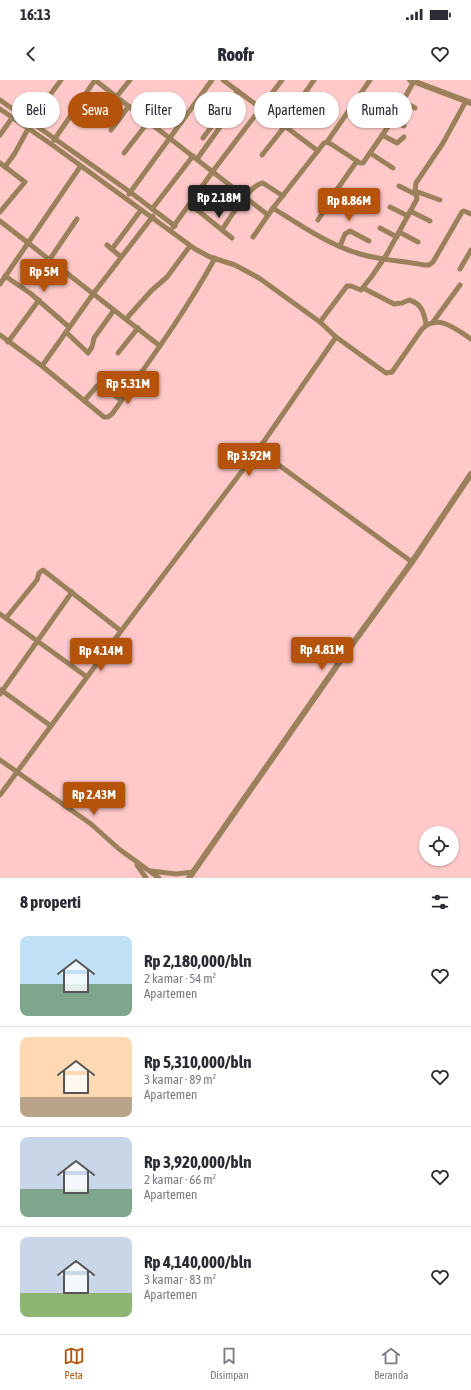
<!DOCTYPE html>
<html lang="id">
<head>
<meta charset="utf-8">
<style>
	body { margin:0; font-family:"Asap Condensed",sans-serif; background:#f7f7f7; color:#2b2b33; height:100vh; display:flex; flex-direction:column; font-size:15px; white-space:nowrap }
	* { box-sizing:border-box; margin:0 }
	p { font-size:13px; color:#7c7c81 }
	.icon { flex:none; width:22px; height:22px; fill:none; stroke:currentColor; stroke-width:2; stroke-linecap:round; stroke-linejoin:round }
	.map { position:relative; height:798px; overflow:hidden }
	.sheet { display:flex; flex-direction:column; background:#fff; flex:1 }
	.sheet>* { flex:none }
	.hud { position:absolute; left:12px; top:12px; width:447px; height:36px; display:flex; gap:8px }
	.fabs { position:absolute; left:419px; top:746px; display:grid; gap:8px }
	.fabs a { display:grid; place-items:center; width:40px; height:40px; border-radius:50%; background:#fff; box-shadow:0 1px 3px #0004; font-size:20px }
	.price { position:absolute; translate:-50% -34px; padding:0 9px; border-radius:4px; background:#b45309; color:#fff; font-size:13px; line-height:26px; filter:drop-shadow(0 1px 2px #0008) }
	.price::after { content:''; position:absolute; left:50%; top:24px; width:12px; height:9px; margin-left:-6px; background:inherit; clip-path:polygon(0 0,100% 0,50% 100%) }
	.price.on { background:#222; color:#fff }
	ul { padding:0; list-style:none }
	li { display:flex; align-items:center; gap:12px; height:100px; padding:0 20px }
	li+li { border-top:1px solid #e1e1e2 }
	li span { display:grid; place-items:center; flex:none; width:112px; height:80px; border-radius:8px; color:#555 }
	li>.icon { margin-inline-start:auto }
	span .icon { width:48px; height:48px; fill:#fffc; stroke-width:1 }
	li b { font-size:17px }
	h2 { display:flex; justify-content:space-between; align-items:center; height:48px; padding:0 20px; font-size:17px }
	.chip { padding:0 14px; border-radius:18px; background:#fff; box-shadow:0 1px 3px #0004; font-size:14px; line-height:36px }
	.chip.on { background:#b45309; color:#fff }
	.status { display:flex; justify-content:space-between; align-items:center; height:28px; padding:0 20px; background:#fff; direction:ltr }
	.status svg { height:11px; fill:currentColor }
	header { display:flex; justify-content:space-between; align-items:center; height:52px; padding:0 20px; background:#fff; font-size:18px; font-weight:800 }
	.tab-bar { display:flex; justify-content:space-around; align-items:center; height:56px; border-top:1px solid #e1e1e2; background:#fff; font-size:11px; color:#7c7c81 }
	.tab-bar a { display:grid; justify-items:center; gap:2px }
	.tab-bar .on { color:#b45309 }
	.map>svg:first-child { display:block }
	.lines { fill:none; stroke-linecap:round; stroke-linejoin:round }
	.minor { stroke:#9b815b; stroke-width:5 }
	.tertiary { stroke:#9b815b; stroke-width:6 }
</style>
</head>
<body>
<div class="status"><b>16:13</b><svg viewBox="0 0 49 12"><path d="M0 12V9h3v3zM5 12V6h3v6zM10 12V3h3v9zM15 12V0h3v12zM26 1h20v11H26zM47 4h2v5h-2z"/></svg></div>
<header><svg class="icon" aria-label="back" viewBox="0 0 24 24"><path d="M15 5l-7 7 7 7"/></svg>Roofr<svg class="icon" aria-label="heart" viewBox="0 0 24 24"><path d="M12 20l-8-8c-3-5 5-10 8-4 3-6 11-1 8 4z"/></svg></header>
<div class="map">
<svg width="471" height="798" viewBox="0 0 471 798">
	<rect width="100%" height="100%" fill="#ffc9c9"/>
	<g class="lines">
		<!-- minor -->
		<g class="minor">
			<path d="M95,0L268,135"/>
			<path d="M223,0L318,71"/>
			<path d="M117,16L130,0"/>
			<path d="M0,20L130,112L175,146"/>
			<path d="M403,21L415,28"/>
			<path d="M0,29L51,64L195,169L210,177L235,185L259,198L320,242L336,257L386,293L392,292L422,249C438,233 456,249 471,259"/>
			<path d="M31,41L61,0"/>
			<path d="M392,41L404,46"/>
			<path d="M283,44L314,0"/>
			<path d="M111,50L129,26"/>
			<path d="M0,55L12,38"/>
			<path d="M382,55L397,63L404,57"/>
			<path d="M203,58L238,11"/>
			<path d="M54,60L95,0"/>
			<path d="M327,62L370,0"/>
			<path d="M124,73L149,41"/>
			<path d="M370,73L393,88"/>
			<path d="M262,75L285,46"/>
			<path d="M197,79L220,47"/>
			<path d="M0,83L25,102L0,132"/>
			<path d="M5,87L15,73L28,49"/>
			<path d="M399,106L417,115"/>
			<path d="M415,111L440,120"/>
			<path d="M129,114L212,0"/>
			<path d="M190,124L222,150"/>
			<path d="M390,127L408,136"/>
			<path d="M273,128C300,145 329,165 360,174C381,180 403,181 424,185H429L433,182L462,132L464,131L471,134"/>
			<path d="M152,129L193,76"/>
			<path d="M410,131L430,141"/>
			<path d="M318,140L338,108L357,81"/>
			<path d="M0,141L160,266"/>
			<path d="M173,147L213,91L282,0"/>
			<path d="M380,148L397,157"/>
			<path d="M399,152L418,162"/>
			<path d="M253,157L273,128L324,63L327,62L331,64L360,83H363L392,41L414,1"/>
			<path d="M232,158L222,150C229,139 250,104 263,103L283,116"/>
			<path d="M107,165L121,177"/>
			<path d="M340,166L345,154L350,151L369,161"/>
			<path d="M112,169L141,130"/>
			<path d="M50,179L77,139"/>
			<path d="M460,189L471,170"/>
			<path d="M56,194L60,187"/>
			<path d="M5,196L30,213L69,247"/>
			<path d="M0,204L80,87"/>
			<path d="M363,208L394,224L402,223L409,220C421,223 424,232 426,244"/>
			<path d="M126,239L151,211L167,197L190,166"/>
			<path d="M320,242L347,206H351L361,210L372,196L387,174L417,119L415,111L416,103L443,63L466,21"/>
			<path d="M433,242L460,205"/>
			<path d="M66,252L88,273L92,267L94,258L114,230"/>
			<path d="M0,255L42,286L104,337H108L112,334C148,283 185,233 215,178"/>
			<path d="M8,262L39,220"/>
			<path d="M118,273L138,248"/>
			<path d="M42,286L93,214L153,136"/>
			<path d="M84,321L97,306L102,307L121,320"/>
			<path d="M258,370L336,257"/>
			<path d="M0,534L87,597"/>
			<path d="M121,551L258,370L412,482"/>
			<path d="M1,610L51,646"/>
			<path d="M0,614L72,512"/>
			<path d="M0,680L91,744L119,769L159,798"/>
			<path d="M0,715L121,551L43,490L39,493L37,500L6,538"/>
			<path d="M137,785L146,798"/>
			<path d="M151,791L176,794L193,792"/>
		</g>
		<!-- tertiary -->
		<g class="tertiary">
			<path d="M410,0L471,23"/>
			<path d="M189,798L343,577L412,482L471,394"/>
		</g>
	</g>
</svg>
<div class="fabs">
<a><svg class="icon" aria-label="locate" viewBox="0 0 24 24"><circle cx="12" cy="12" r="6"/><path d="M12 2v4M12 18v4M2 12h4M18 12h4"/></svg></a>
</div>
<b class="price on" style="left:219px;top:139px">Rp 2.18M</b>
<b class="price" style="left:349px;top:142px">Rp 8.86M</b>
<b class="price" style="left:44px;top:213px">Rp 5M</b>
<b class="price" style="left:128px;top:325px">Rp 5.31M</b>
<b class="price" style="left:249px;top:397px">Rp 3.92M</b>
<b class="price" style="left:322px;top:591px">Rp 4.81M</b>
<b class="price" style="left:101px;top:592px">Rp 4.14M</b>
<b class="price" style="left:94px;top:736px">Rp 2.43M</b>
<div class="hud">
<a class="chip">Beli</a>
<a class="chip on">Sewa</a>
<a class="chip">Filter</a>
<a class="chip">Baru</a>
<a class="chip">Apartemen</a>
<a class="chip">Rumah</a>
</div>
</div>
<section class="sheet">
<h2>8 properti<svg class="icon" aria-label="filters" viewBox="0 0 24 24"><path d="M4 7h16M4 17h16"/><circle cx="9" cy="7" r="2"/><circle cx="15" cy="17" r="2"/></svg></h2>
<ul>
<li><span style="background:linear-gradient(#bfe0f5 60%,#7fa58c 0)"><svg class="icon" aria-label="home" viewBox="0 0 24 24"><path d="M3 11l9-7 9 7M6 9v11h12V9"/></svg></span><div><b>Rp 2,180,000/bln</b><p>2 kamar · 54 m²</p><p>Apartemen</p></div><svg class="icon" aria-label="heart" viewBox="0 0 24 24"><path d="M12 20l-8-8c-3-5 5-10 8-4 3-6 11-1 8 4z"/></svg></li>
<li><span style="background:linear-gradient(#ffd9b3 75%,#b9a48a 0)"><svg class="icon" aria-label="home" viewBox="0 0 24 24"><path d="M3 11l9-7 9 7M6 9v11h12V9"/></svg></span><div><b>Rp 5,310,000/bln</b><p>3 kamar · 89 m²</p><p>Apartemen</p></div><svg class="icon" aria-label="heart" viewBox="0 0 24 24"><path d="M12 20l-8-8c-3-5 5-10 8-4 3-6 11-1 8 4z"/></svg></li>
<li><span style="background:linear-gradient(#c9d6e8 65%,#7fa58c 0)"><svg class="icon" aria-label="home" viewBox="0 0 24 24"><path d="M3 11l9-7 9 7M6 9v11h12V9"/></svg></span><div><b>Rp 3,920,000/bln</b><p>2 kamar · 66 m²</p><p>Apartemen</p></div><svg class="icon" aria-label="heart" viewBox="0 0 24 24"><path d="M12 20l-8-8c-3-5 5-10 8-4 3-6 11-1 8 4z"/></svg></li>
<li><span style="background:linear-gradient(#c9d6e8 70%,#8fb573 0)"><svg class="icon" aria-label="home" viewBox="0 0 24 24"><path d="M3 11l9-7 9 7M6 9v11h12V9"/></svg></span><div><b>Rp 4,140,000/bln</b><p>3 kamar · 83 m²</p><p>Apartemen</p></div><svg class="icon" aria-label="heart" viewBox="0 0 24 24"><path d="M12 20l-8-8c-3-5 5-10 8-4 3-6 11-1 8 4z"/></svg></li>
</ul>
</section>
<nav class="tab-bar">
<a class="on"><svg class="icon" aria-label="map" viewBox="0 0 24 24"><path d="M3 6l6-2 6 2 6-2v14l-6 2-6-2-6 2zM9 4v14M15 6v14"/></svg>Peta</a>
<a><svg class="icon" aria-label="saved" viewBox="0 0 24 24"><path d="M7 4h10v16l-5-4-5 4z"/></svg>Disimpan</a>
<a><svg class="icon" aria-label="home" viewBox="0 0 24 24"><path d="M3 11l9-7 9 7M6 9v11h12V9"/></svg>Beranda</a>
</nav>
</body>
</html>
